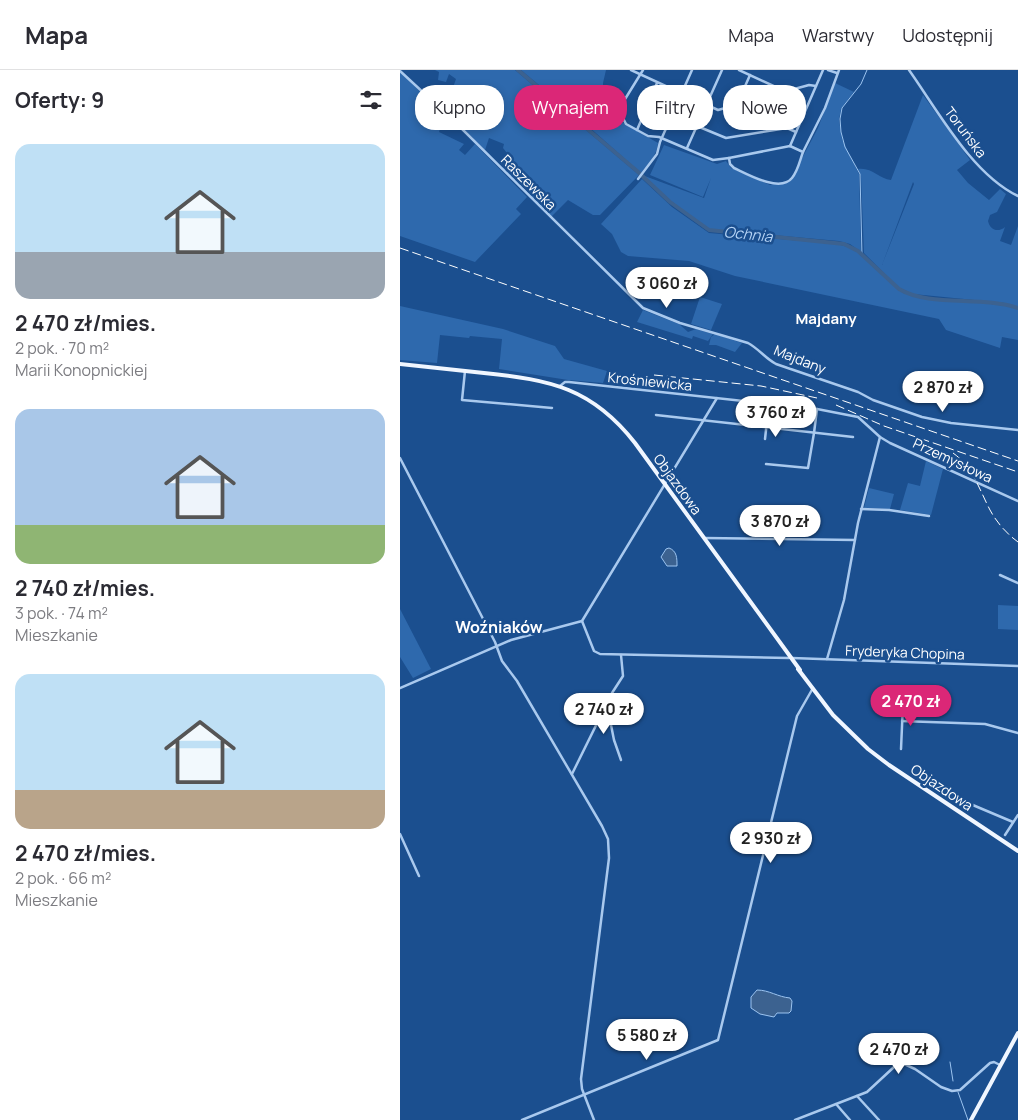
<!DOCTYPE html>
<html lang="pl">
<head>
<meta charset="utf-8">
<style>
	body { margin:0; font-family:Manrope,sans-serif; background:#f2f2f3; color:#2b2b33; height:100vh; display:flex; flex-direction:column; font-size:19px; white-space:nowrap }
	* { box-sizing:border-box; margin:0 }
	p { font-size:16px; color:#7c7c81 }
	.icon { flex:none; width:28px; height:28px; fill:none; stroke:currentColor; stroke-width:2; stroke-linecap:round; stroke-linejoin:round }
	.map { position:relative; flex:1; overflow:hidden }
	.sheet { display:flex; flex-direction:column; background:#fff; width:400px }
	.sheet>* { flex:none }
	.top-card { position:absolute; left:15px; top:15px; width:475px; height:45px; display:flex; gap:10px }
	.price { position:absolute; translate:-50% -42px; padding:0 11px; border-radius:18px; background:#fff; color:#222; font-size:16px; line-height:32px; filter:drop-shadow(0 1px 2px #0008) }
	.price::after { content:''; position:absolute; left:50%; top:30px; width:15px; height:11px; margin-left:-8px; background:inherit; clip-path:polygon(0 0,100% 0,50% 100%) }
	.price.active { background:#db2777; color:#fff }
	ul { padding:0; list-style:none }
	li { display:grid; align-content:center; gap:10px; height:265px; padding:0 15px }
	li span { display:grid; place-items:center; height:155px; border-radius:15px; color:#555 }
	li>.icon { margin-inline-start:auto }
	span .icon { width:90px; height:90px; fill:#fffc; stroke-width:1 }
	li b { font-size:21px }
	h2 { display:flex; justify-content:space-between; align-items:center; height:60px; padding:0 15px; font-size:21px }
	.chip { padding:0 18px; border-radius:20px; background:#fff; box-shadow:0 2px 8px #0003; font-size:18px; line-height:45px }
	.chip.active { background:#db2777; color:#fff }
	header { display:flex; align-items:center; gap:30px; box-sizing:border-box; height:70px; padding:0 25px; background:#fff; border-bottom:1px solid #e1e1e2 }
	header strong { font-size:24px }
	nav { display:flex; gap:28px; margin-inline-start:auto; font-size:18px }
	main { display:flex; flex:1; min-height:0 }
	.map>svg:first-child { display:block }
	.green { fill:#2e69ad; fill-rule:evenodd }
	.water { fill:#3c6290; stroke:#9cc4f0 }
	.lines { fill:none; stroke-linecap:round; stroke-linejoin:round }
	.stream { stroke:#9cc4f0; stroke-width:1 }
	.river { stroke:#3c6290; stroke-width:4 }
	.minor { stroke:#a9c9ee; stroke-width:2.5 }
	.major { stroke:#f0f6ff; stroke-width:4 }
	.rail { stroke:#fff; stroke-width:1; stroke-dasharray:9 4; stroke-linecap:butt }
	.labels { text-anchor:middle; dominant-baseline:central; stroke-width:5; stroke-linejoin:round; paint-order:stroke }
	.street-label { font-size:14px; fill:#fff; stroke:#1b4f8f }
	.water-label { font-size:15px; font-style:italic; fill:#b5d3f5; stroke:#1b4f8f }
	.neighbourhood-label { font-size:15px; font-weight:bold; fill:#fff; stroke:#1b4f8f }
	.quarter-label { font-size:16px; font-weight:bold; fill:#fff; stroke:#1b4f8f }
</style>
</head>
<body>
<header>
<strong>Mapa</strong>
<nav><a>Mapa</a><a>Warstwy</a><a>Udostępnij</a></nav>
</header>
<main>
<section class="sheet">
<h2>Oferty: 9<svg class="icon" aria-label="filters" viewBox="0 0 24 24"><path d="M4 7h16M4 17h16"/><circle cx="9" cy="7" r="2"/><circle cx="15" cy="17" r="2"/></svg></h2>
<ul>
<li><span style="background:linear-gradient(#bfe0f5 70%,#9aa5b1 0)"><svg class="icon" aria-label="home" viewBox="0 0 24 24"><path d="M3 11l9-7 9 7M6 9v11h12V9"/></svg></span><div><b>2 470 zł/mies.</b><p>2 pok. · 70 m²</p><p>Marii Konopnickiej</p></div></li>
<li><span style="background:linear-gradient(#a9c7e8 75%,#8fb573 0)"><svg class="icon" aria-label="home" viewBox="0 0 24 24"><path d="M3 11l9-7 9 7M6 9v11h12V9"/></svg></span><div><b>2 740 zł/mies.</b><p>3 pok. · 74 m²</p><p>Mieszkanie</p></div></li>
<li><span style="background:linear-gradient(#bfe0f5 75%,#b9a48a 0)"><svg class="icon" aria-label="home" viewBox="0 0 24 24"><path d="M3 11l9-7 9 7M6 9v11h12V9"/></svg></span><div><b>2 470 zł/mies.</b><p>2 pok. · 66 m²</p><p>Mieszkanie</p></div></li>
</ul>
</section>
<div class="map">
<svg width="618" height="1050" viewBox="0 0 618 1050">
	<rect width="100%" height="100%" fill="#1b4f8f"/>
	<!-- green -->
	<g class="green">
		<path d="M35,0H115L239,105L200,145H193L168,130L151,147L129,126L138,116L126,106L117,114L102,98L111,88L103,78L104,74L89,68L85,80L61,56L68,34L50,26L56,9L49,4L46,12L38,10L39,2Z"/>
		<path d="M121,0H206L203,13V38L220,51L258,73C257,86 248,93 241,103L189,57Z"/>
		<path d="M0,2L44,45L39,62L64,74L59,80L65,85L75,74L127,127L116,139L121,144L75,192L0,166Z"/>
		<path d="M435,13L454,22L441,39L439,50L442,69L459,104L461,182L450,174L439,171L308,159L280,139L242,105L304,128L311,108L303,127L250,105L264,75L317,94L326,91L331,98L370,115L390,111L418,58Z"/>
		<path d="M523,25L570,90L557,100L568,113L589,130L600,119L606,124L597,142L590,145L588,151C590,160 598,163 605,157L600,171L611,175L618,156V237L605,233L513,224L498,217L464,183L461,107L458,99C472,97 479,109 491,110ZM513,112L514,114L482,195Z"/>
		<path d="M242,109L272,137L309,163L437,174L448,177L457,182L503,223L522,228L583,233L606,236L618,239V270L602,267L600,278L546,260L539,249L335,206L289,191L228,186L221,182L212,164L201,154Z"/>
		<path d="M300,227L322,234L311,260L291,254Z"/>
		<path d="M0,236L103,259L155,276L164,289L207,301L203,313L168,310L99,299L102,269L70,266L69,268L40,265L37,293L0,290Z"/>
		<path d="M243,240L279,254L288,262L296,259L313,264L308,271L293,266L292,269L237,252Z"/>
		<path d="M315,264L342,273L335,282L316,275H309L311,267Z"/>
		<path d="M526,391L543,399L531,445L500,440L508,413L520,416Z"/>
		<path d="M469,418L494,424L490,439L464,438Z"/>
		<path d="M598,535L618,536V560L598,559Z"/>
		<path d="M0,539L31,599L13,608L0,587Z"/>
	</g>
	<!-- water -->
	<g class="water">
		<path d="M269,478C277,481 277,488 277,496H267L261,487L266,479Z"/>
		<path d="M357,920C369,920 378,927 390,928L392,931L391,941L389,943H377L374,947L360,944L351,938V927Z"/>
	</g>
	<g class="lines">
		<!-- stream -->
		<g class="stream">
			<path d="M462,185L460,104L445,77L441,62L440,49L442,38L461,14L467,0"/>
			<path d="M550,992L553,1011"/>
			<path d="M558,1022L568,1050"/>
		</g>
		<!-- river -->
		<path class="river" d="M118,0L237,101L270,132L309,160L444,174L458,181L499,219C529,237 582,226 618,238"/>
		<!-- minor -->
		<g class="minor">
			<path d="M231,0L318,40L409,15L416,16"/>
			<path d="M243,0L222,34L220,42L226,54L248,66L259,67L313,90L329,88L330,94L334,98C347,104 380,123 392,108C398,101 400,90 403,82L390,76"/>
			<path d="M339,0L380,19L383,23"/>
			<path d="M428,0L437,3"/>
			<path d="M509,0C538,41 572,104 618,126"/>
			<path d="M0,1L54,51L243,238L280,253L348,273C359,279 365,288 376,294L458,322L473,330L522,347L551,353L618,360"/>
			<path d="M340,35L339,30L350,5"/>
			<path d="M297,56L326,68L387,58L396,62"/>
			<path d="M237,60L257,13"/>
			<path d="M390,76L423,0"/>
			<path d="M287,78L322,0"/>
			<path d="M403,82L425,38L439,0"/>
			<path d="M329,88L390,76"/>
			<path d="M238,109L257,84L260,72L292,0"/>
			<path d="M65,301L62,330L152,338"/>
			<path d="M160,316L165,312H169L417,339L458,347L480,367L490,373L618,431"/>
			<path d="M256,345L453,367"/>
			<path d="M365,369L369,333"/>
			<path d="M0,388L95,572L102,591L117,611L202,756L208,769L209,788L181,1009L182,1019L194,1050"/>
			<path d="M366,394L408,398L414,363L417,339"/>
			<path d="M461,439L489,440L529,446"/>
			<path d="M304,468L455,470"/>
			<path d="M600,505L618,513"/>
			<path d="M182,551L194,581L200,584L389,588"/>
			<path d="M392,588L618,596"/>
			<path d="M427,589L444,530L458,453L480,367"/>
			<path d="M0,618L111,570L182,551L317,328"/>
			<path d="M207,635L214,670L221,690"/>
			<path d="M502,651L585,654L618,663"/>
			<path d="M501,679L503,634"/>
			<path d="M172,704L212,623L223,606L221,585"/>
			<path d="M568,733L613,752"/>
			<path d="M0,764L19,806"/>
			<path d="M605,765L618,745"/>
			<path d="M457,1026L479,1050"/>
			<path d="M436,1034L450,1050"/>
			<path d="M122,1050L318,970L397,646L413,618"/>
			<path d="M395,1050L467,1022L494,997L502,993L515,999L541,1017L552,1021L560,1020L590,993L594,992L600,995"/>
		</g>
		<!-- major -->
		<g class="major">
			<path d="M0,294C28,297 56,300 84,303C151,310 192,318 235,373L400,600"/>
			<path d="M398,599L433,645L468,679L489,695L618,781"/>
			<path d="M571,1050L618,963"/>
		</g>
		<!-- rail -->
		<g class="rail">
			<path d="M0,178L618,391"/>
			<path d="M254,305L361,316L417,328"/>
			<path d="M436,335L484,356L618,402"/>
			<path d="M553,383C573,397 579,419 590,440C597,453 607,464 618,472"/>
		</g>
	</g>
	<g class="labels">
		<!-- street labels -->
		<g class="street-label">
			<text transform="translate(566 62) rotate(53)">Toruńska</text>
			<text transform="translate(129 112) rotate(45)">Raszewska</text>
			<text transform="translate(400 289) rotate(22)">Majdany</text>
			<text transform="translate(250 311) rotate(6)">Krośniewicka</text>
			<text transform="translate(553 390) rotate(25)">Przemysłowa</text>
			<text transform="translate(278 414) rotate(54)">Objazdowa</text>
			<text transform="translate(505 582) rotate(2)">Fryderyka Chopina</text>
			<text transform="translate(542 717) rotate(34)">Objazdowa</text>
		</g>
		<!-- water labels -->
		<g class="water-label">
			<text transform="translate(348 164) rotate(6)">Ochnia</text>
		</g>
		<!-- neighbourhood labels -->
		<g class="neighbourhood-label">
			<text x="426" y="248">Majdany</text>
		</g>
		<!-- quarter labels -->
		<g class="quarter-label">
			<text x="99" y="557">Woźniaków</text>
		</g>
	</g>
</svg>
<b class="price" style="left:267px;top:239px">3 060 zł</b>
<b class="price" style="left:543px;top:343px">2 870 zł</b>
<b class="price" style="left:376px;top:368px">3 760 zł</b>
<b class="price" style="left:380px;top:477px">3 870 zł</b>
<b class="price active" style="left:511px;top:657px">2 470 zł</b>
<b class="price" style="left:204px;top:665px">2 740 zł</b>
<b class="price" style="left:371px;top:794px">2 930 zł</b>
<b class="price" style="left:247px;top:991px">5 580 zł</b>
<b class="price" style="left:499px;top:1005px">2 470 zł</b>
<div class="top-card">
<a class="chip">Kupno</a>
<a class="chip active">Wynajem</a>
<a class="chip">Filtry</a>
<a class="chip">Nowe</a>
</div>
</div>
</main>
</body>
</html>
